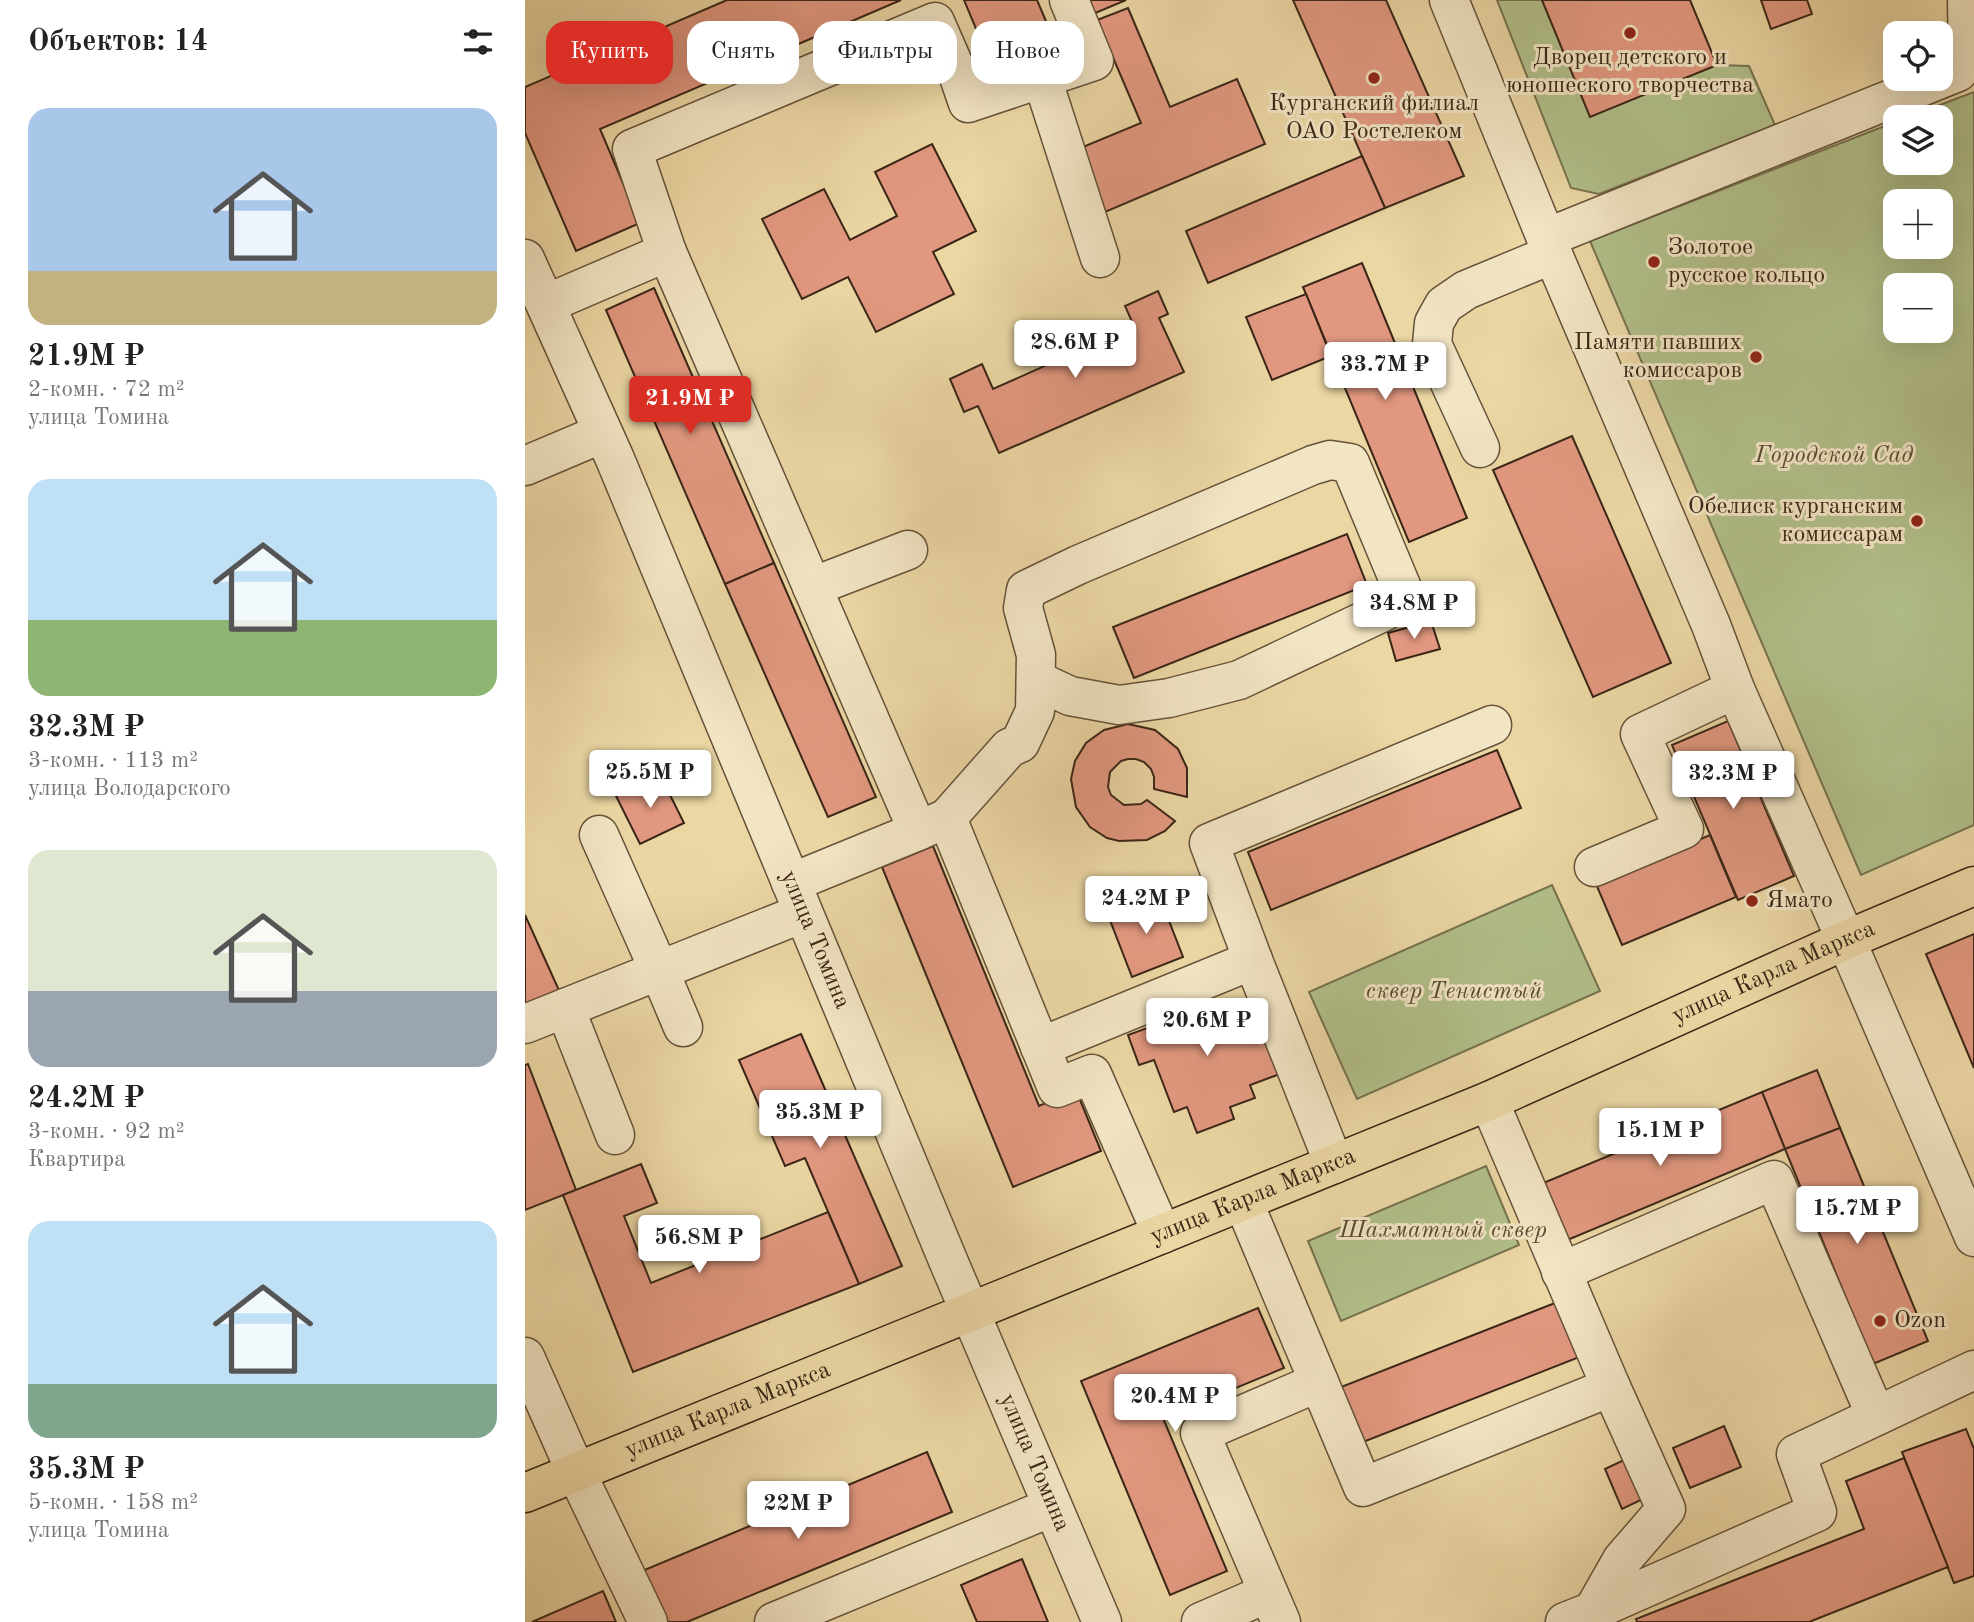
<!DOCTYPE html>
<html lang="ru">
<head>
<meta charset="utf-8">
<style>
	body { margin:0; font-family:"Old Standard TT",serif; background:#f2f2f2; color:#222; height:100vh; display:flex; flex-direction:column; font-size:26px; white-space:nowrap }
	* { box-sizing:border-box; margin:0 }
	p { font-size:23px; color:#767676 }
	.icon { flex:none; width:38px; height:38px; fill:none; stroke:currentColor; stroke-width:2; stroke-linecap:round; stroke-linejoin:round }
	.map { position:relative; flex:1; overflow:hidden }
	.details { display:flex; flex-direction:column; background:#fff; width:525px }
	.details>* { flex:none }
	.hud { position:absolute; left:21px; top:21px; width:665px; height:63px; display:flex; gap:14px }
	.fabs { position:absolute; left:1358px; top:21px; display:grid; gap:14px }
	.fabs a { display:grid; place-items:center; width:70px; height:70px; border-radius:14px; background:#fff; box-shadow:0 7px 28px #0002; font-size:35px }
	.price { position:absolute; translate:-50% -60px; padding:0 16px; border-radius:7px; background:#fff; color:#222; font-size:23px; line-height:46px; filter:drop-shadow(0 2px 4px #0008) }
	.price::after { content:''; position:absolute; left:50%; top:42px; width:21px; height:16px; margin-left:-10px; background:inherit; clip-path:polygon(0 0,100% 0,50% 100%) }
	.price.active { background:#d93025; color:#fff }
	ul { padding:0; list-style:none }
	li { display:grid; align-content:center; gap:14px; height:371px; padding:0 28px }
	li span { display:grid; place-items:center; height:217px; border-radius:21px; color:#555 }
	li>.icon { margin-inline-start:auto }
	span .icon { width:126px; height:126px; fill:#fffc; stroke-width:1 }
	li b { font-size:30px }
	h2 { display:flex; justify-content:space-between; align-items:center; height:84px; padding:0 28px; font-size:30px }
	.pill { padding:0 24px; border-radius:21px; background:#fff; box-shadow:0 7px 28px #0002; font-size:24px; line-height:63px }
	.pill.active { background:#d93025; color:#fff }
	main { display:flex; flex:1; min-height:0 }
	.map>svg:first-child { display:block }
	.green { fill:#b1bf8a; stroke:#767250; stroke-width:2; fill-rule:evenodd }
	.building { fill:#e29880; stroke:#3a2616; stroke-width:2 }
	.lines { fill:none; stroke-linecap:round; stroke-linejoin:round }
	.minor-casing { stroke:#66523a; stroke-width:41 }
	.major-casing { stroke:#3a2616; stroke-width:41 }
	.minor { stroke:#f2e5c4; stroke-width:38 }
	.major { stroke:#ebd7a4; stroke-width:38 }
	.poi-dot { fill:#8f2418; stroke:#f2e5c4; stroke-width:2.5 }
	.labels { text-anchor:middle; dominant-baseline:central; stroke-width:6; stroke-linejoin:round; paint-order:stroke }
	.poi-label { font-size:24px; fill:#3a2616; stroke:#f2e5c4; text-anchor:start }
	.park-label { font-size:24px; font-style:italic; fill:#584c33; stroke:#f2e5c4 }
	.street-label { font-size:24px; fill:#3a2616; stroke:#f2e5c4 }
</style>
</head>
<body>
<main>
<section class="details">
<h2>Объектов: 14<svg class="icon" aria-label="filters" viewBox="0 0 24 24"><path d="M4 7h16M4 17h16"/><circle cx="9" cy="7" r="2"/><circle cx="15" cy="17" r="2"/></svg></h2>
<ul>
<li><span style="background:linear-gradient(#a9c7e8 75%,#c2b280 0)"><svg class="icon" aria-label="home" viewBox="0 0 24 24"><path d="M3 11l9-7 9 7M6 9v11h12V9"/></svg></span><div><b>21.9M ₽</b><p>2-комн. · 72 m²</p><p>улица Томина</p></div></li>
<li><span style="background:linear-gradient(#bfe0f5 65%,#8fb573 0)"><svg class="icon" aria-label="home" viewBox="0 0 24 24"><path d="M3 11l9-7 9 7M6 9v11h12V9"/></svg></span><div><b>32.3M ₽</b><p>3-комн. · 113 m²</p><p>улица Володарского</p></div></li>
<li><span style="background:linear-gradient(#dfe7d0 65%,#9aa5b1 0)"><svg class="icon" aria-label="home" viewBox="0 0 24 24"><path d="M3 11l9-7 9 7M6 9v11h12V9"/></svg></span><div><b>24.2M ₽</b><p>3-комн. · 92 m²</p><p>Квартира</p></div></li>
<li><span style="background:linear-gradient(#bfe0f5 75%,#7fa58c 0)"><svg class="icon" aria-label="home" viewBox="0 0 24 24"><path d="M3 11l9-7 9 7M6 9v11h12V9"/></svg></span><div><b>35.3M ₽</b><p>5-комн. · 158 m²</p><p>улица Томина</p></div></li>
</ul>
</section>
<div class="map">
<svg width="1449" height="1622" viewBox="0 0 1449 1622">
	<rect width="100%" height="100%" fill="#ebd7a4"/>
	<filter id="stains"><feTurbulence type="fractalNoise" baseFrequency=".00286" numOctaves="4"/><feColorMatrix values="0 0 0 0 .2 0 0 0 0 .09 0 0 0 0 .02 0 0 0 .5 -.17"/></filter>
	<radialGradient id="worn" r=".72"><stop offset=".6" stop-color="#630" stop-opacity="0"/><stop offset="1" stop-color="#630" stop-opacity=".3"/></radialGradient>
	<!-- green -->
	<g class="green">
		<path d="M972,0H1017L1065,116L1192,65L1224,66L1250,125L1074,194L1046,188Z"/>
		<path d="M1449,92V825L1336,875L1065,241L1370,122V163H1416V117H1383ZM1370,201H1416V247H1370ZM1370,285H1416V331H1370Z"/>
		<path d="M1027,885L1075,991L832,1099L784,992Z"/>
		<path d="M961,1166L994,1245L816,1321L783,1241Z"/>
	</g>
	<!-- building -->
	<g class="building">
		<path d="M202,0H376L75,129L115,223L51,251L0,133V87Z"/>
		<path d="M439,0H512L532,47L470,74Z"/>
		<path d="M562,0H601L568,14Z"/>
		<path d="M768,0H861L939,176L860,208Z"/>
		<path d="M1017,0H1165L1192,65L1065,117Z"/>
		<path d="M1236,0H1282L1287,14L1246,29Z"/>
		<path d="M603,8L645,107L712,79L740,144L580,212L553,149L616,123L572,20Z"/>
		<path d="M407,144L451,231L408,252L429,294L351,332L323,277L277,299L237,219L299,189L325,240L372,216L350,172Z"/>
		<path d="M837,156L860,208L683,283L661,231Z"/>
		<path d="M837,263L942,518L884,542L778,287Z"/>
		<path d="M129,288L249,563L200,584L81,310Z"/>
		<path d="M633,291L643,314L634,318L659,372L474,453L453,406L439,412L425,379L457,364L468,389L609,326L600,306Z"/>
		<path d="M781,294L806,356L747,380L721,317Z"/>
		<path d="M1047,436L1146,663L1068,697L968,470Z"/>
		<path d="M822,534L842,585L609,678L588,627Z"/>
		<path d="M249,563L351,797L303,817L200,584Z"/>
		<path d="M906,621L915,649L871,661L863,633Z"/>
		<path d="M1203,721L1269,876L1213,900L1147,745Z"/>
		<path d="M603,724L630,730L653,749L662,768V797L629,789V777L626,769L619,762L611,759H603L596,761L585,772L583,787L586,795L599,805L616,804L622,800L650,821L640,831L622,840L594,841L582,838L565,827L551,807L546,779L550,761L561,743L579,730Z"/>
		<path d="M972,750L996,808L746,910L723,852Z"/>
		<path d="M135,775L159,823L115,844L91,796Z"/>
		<path d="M1185,835L1211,897L1097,945L1071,884Z"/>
		<path d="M408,846L514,1106L551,1090L576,1151L488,1187L357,867Z"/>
		<path d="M634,895L658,957L607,977L583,915Z"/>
		<path d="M0,915L37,997L0,1014Z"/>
		<path d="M1449,934V1068L1401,954Z"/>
		<path d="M668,997L675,1017L728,998L755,1074L725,1085L730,1098L705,1107L709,1119L672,1133L662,1107L649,1112L629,1060L614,1065L603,1035L628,1026L624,1013Z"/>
		<path d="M276,1034L377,1266L334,1284L280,1158L260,1166L214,1060Z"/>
		<path d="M3,1064L51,1190L0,1210V1065Z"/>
		<path d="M1292,1070L1315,1128L1260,1149L1237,1092Z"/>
		<path d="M1237,1092L1260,1149L1033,1244L1011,1186Z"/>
		<path d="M1315,1128L1403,1341L1348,1364L1260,1149Z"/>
		<path d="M116,1164L132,1203L99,1216L126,1283L303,1212L334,1284L108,1372L38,1195Z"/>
		<path d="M1035,1301L1057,1356L833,1444L811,1389Z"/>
		<path d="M733,1308L759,1368L638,1418L702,1571L645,1595L556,1381Z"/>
		<path d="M1199,1426L1216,1467L1165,1488L1148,1448Z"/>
		<path d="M1441,1429L1449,1449V1576L1429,1583L1377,1452Z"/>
		<path d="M402,1452L427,1512L162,1622H138L117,1571Z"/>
		<path d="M1103,1458L1120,1498L1097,1509L1080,1469Z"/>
		<path d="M1379,1458L1423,1567L1284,1622H1112L1111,1619L1339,1529L1321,1481Z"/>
		<path d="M497,1559L523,1622H452L436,1585Z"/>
		<path d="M78,1591L91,1622H7Z"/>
	</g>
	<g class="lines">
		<defs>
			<g id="minor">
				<path d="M924,0L1021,238L1186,625L1210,689L1321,940L1449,1237"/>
				<path d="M517,78L575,258"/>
				<path d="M1021,238L1433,72L1443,57L1442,0"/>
				<path id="s1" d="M0,259L90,459L425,1265L577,1622"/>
				<path d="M21,304L142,252"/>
				<path d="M955,448L907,344L909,323L919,305L941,290L1028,254"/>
				<path d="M0,466L78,433"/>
				<path d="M287,587L383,550"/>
				<path d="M511,680L545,696L594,705L644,698L714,680L860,611L872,601L877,588L825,463L805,460L788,465L553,565L501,590L498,608L511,655L510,711L495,743L484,748L422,818L393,831L142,252L107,149L410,22L434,77L443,103L569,61L544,0"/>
				<path d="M422,818L532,1088L567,1074L637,1234"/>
				<path d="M74,835L134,970L158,1027"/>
				<path d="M1069,867L1159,829L1115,734L1210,689"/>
				<path d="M266,883L393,831"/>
				<path d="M728,960L684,843L967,725"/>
				<path d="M40,1008L90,1135"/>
				<path d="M0,1024L278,913"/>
				<path d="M515,1047L728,960L809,1164"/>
				<path d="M718,1201L838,1487L1086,1387L964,1101"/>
				<path d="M1036,1272L1249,1180L1351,1416"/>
				<path d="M0,1357L51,1472L123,1622"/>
				<path d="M249,1622L527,1507"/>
				<path d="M676,1622L743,1593"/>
				<path d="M756,1622L675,1433L794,1382"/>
				<path d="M1040,1622L1068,1611L1097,1560L1141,1509L1086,1387"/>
				<path d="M1072,1622L1068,1611L1292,1512L1271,1454L1449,1370"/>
			</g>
			<g id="major">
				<path id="s2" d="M0,1493L964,1101L1321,940L1449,886"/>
			</g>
		</defs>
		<!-- minor casing -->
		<use href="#minor" class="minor-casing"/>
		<!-- major casing -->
		<use href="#major" class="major-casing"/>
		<!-- minor -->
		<use href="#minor" class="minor"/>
		<!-- major -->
		<use href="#major" class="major"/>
	</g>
	<!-- markers -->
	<g class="poi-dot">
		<circle cx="1105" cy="33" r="7"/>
		<circle cx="849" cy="78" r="7"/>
		<circle cx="1129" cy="262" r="7"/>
		<circle cx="1231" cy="357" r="7"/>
		<circle cx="1392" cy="521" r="7"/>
		<circle cx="1227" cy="901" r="7"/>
		<circle cx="1355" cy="1321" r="7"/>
	</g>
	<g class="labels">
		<!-- poi labels -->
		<g class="poi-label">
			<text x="1105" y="58" text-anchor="middle">Дворец детского и<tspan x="1105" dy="28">юношеского творчества</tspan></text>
			<text x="849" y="104" text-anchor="middle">Курганский филиал<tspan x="849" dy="28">ОАО Ростелеком</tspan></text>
			<text x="1143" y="248">Золотое<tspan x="1143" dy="28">русское кольцо</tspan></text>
			<text x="1217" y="343" text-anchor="end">Памяти павших<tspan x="1217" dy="28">комиссаров</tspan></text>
			<text x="1378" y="507" text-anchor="end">Обелиск курганским<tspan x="1378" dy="28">комиссарам</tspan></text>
			<text x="1241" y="901">Ямато</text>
			<text x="1369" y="1321">Ozon</text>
		</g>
		<!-- park labels -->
		<g class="park-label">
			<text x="1309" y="456">Городской Сад</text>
			<text x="929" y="992">сквер Тенистый</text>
			<text x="918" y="1231">Шахматный сквер</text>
		</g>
		<!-- street labels -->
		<g class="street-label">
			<text stroke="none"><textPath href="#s1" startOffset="740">улица Томина</textPath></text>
			<text stroke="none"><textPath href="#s2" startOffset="1353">улица Карла Маркса</textPath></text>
			<text stroke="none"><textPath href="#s2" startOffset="786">улица Карла Маркса</textPath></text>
			<text stroke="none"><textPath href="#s2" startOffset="219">улица Карла Маркса</textPath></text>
			<text stroke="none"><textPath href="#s1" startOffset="1307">улица Томина</textPath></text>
		</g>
	</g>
	<rect width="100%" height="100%" filter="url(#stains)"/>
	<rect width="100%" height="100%" fill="url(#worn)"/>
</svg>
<div class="fabs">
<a><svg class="icon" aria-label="locate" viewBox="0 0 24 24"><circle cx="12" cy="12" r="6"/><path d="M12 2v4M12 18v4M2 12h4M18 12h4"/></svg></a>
<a><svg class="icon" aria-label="layers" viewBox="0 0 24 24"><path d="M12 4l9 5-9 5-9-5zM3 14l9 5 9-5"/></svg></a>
<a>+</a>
<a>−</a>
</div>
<b class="price" style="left:550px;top:380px">28.6M ₽</b>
<b class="price" style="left:860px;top:402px">33.7M ₽</b>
<b class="price active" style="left:165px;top:436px">21.9M ₽</b>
<b class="price" style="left:889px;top:641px">34.8M ₽</b>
<b class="price" style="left:125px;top:810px">25.5M ₽</b>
<b class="price" style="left:1208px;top:811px">32.3M ₽</b>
<b class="price" style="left:621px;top:936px">24.2M ₽</b>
<b class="price" style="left:682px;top:1058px">20.6M ₽</b>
<b class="price" style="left:295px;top:1150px">35.3M ₽</b>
<b class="price" style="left:1135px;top:1168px">15.1M ₽</b>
<b class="price" style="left:1332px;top:1246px">15.7M ₽</b>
<b class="price" style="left:174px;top:1275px">56.8M ₽</b>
<b class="price" style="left:650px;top:1434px">20.4M ₽</b>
<b class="price" style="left:273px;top:1541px">22M ₽</b>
<div class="hud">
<a class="pill active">Купить</a>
<a class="pill">Снять</a>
<a class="pill">Фильтры</a>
<a class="pill">Новое</a>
</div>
</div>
</main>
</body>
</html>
